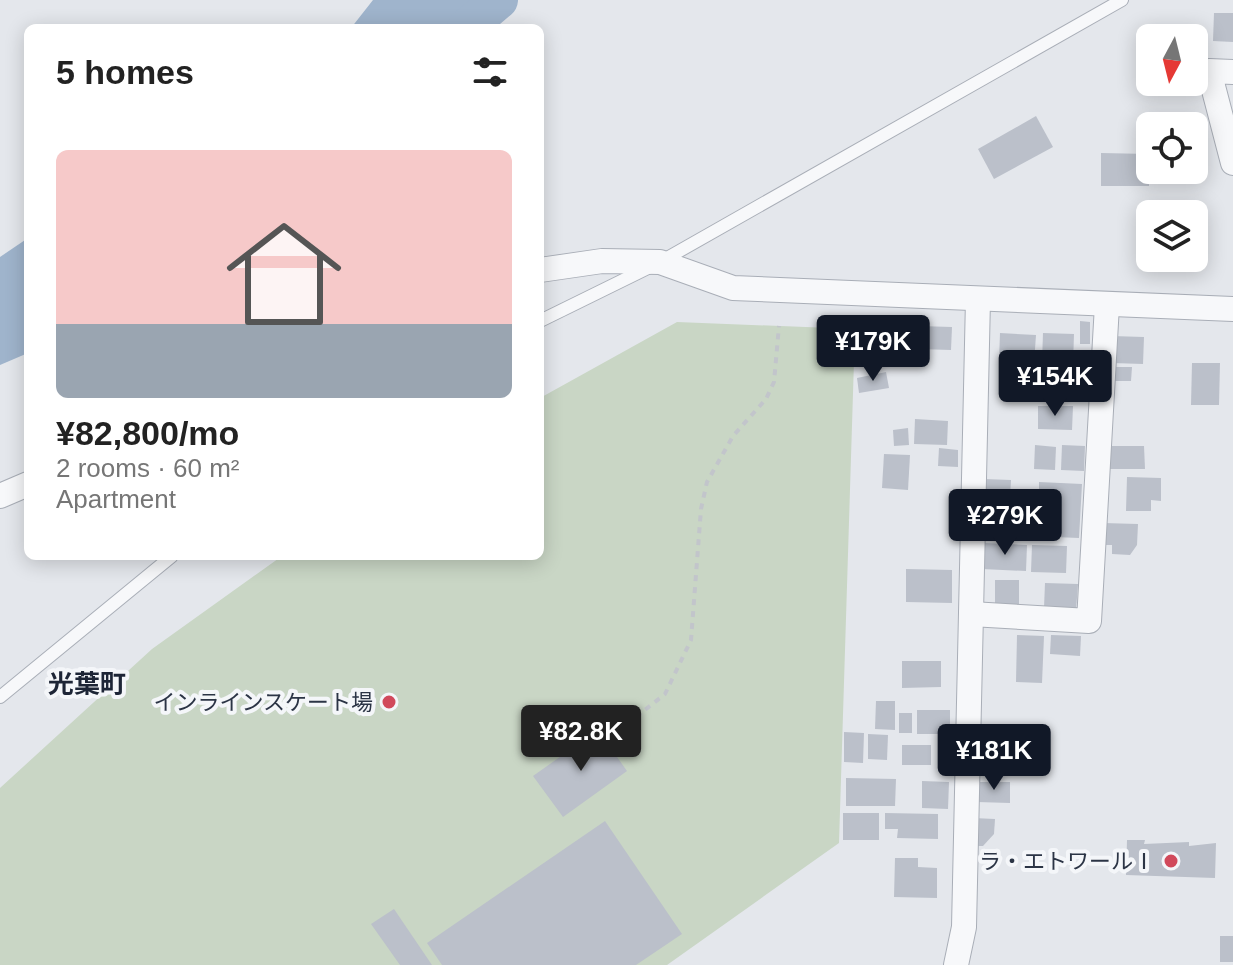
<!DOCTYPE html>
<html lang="en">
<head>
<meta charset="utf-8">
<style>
	body { margin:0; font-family:Arial,"Noto Sans JP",sans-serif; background:#f6f6f6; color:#222; height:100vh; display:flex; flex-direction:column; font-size:30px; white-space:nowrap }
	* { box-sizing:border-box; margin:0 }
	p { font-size:26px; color:#767676 }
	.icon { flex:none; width:44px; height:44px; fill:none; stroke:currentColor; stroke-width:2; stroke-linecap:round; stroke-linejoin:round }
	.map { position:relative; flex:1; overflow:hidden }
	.drawer { position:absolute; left:24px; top:24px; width:520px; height:536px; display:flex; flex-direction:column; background:#fff; border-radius:12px; box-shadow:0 4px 20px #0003 }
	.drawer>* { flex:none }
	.needle { width:52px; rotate:187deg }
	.fabs { position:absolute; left:1136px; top:24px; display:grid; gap:16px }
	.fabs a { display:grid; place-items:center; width:72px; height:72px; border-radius:12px; background:#fff; box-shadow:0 4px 20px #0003; font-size:40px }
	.price { position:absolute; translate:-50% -68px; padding:0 18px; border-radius:8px; background:#111827; color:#fff; font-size:26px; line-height:52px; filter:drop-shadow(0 2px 4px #0008) }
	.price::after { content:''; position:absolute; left:50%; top:48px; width:24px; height:18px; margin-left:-12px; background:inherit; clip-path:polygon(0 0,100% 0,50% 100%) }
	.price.current { background:#222; color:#fff }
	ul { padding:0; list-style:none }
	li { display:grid; align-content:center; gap:16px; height:424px; padding:0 32px }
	li span { display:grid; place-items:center; height:248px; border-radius:12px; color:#555 }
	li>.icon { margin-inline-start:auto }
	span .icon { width:144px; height:144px; fill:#fffc; stroke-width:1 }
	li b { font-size:34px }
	h2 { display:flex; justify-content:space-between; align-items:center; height:96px; padding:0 32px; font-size:34px }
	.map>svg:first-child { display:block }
	.green { fill:#c9d6c5 }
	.water { fill:#9fb4cc }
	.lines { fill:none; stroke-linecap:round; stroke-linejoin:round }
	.river { stroke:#9fb4cc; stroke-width:38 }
	.building { fill:#bbc0ca }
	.service-casing { stroke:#a9aeb7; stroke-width:14 }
	.minor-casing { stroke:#a9aeb7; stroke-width:26 }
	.path { stroke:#c2c5cb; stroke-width:4; stroke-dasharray:6 6; stroke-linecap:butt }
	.service { stroke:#f7f8fa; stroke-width:12 }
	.minor { stroke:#f7f8fa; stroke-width:24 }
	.poi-dot { fill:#d1495b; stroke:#f4f6f9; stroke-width:3 }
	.labels { text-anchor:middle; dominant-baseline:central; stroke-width:8; stroke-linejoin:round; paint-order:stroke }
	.poi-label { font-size:22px; fill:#2b3445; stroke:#f4f6f9; text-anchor:end }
	.quarter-label { font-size:26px; font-weight:bold; fill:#1d2536; stroke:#f4f6f9 }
</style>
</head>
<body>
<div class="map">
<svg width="1233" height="965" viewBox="0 0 1233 965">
	<rect width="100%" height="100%" fill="#e4e7ec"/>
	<!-- green -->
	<path class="green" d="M677,322L855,329L839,843L667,965H0V788L152,649L282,556H540V398Z"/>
	<!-- water -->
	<g class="water">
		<path d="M373,0H507C485,39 390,28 351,28Z"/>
		<path d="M28,238V353L0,365V257Z"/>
	</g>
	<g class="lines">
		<!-- river -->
		<path class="river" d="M466,28L499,0"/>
	</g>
	<!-- building -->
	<g class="building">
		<path d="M1214,13H1233V42L1213,41Z"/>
		<path d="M1036,116L1053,147L994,179L978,149Z"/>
		<path d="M1101,153L1149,154V186H1101Z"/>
		<path d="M1080,321L1090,322V344H1080Z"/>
		<path d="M919,326L952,327L951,350L918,349Z"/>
		<path d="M1000,333L1036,335L1034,363L999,361Z"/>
		<path d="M1043,333L1074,334L1073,364L1042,362Z"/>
		<path d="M1112,336L1144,337L1143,364L1112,363Z"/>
		<path d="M1192,363H1220L1219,405H1191Z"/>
		<path d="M1114,367H1132L1131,381H1113Z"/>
		<path d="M886,372L889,388L859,393L857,378Z"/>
		<path d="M1038,406H1073L1072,430L1038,429Z"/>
		<path d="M915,419L948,421L947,445L914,444Z"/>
		<path d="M908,428L909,445L894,446L893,430Z"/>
		<path d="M1035,445L1056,447L1055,470L1034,469Z"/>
		<path d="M1062,445L1085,446L1084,471L1061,470Z"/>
		<path d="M1105,446H1144L1145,469H1105Z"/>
		<path d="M939,448L958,450V467L938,466Z"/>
		<path d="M884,454L910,455L908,490L882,488Z"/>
		<path d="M1127,477L1161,478V501L1151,500V511H1126Z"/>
		<path d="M984,479L1011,480L1009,512L983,511Z"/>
		<path d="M1039,482L1082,484L1079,538L1030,536L1032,502L1039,503Z"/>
		<path d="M1103,523L1138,524L1137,545L1130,555L1112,554V545H1103Z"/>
		<path d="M984,543L1027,545L1026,571L982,569Z"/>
		<path d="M1032,545L1067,546L1066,573L1031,572Z"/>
		<path d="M906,569L952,570V603L906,602Z"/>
		<rect x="995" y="580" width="24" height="24"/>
		<path d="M1045,583L1078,584L1076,610L1044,608Z"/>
		<path d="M1017,635L1044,636L1042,683L1016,682Z"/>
		<path d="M1051,635L1081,636L1080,656L1050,654Z"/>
		<path d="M902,661H941V687L902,688Z"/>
		<path d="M876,701H895V730L875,729Z"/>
		<rect x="917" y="710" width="33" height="24"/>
		<rect x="899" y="713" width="13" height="20"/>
		<path d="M598,730L607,743L614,739L624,752L617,757L627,771L563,817L533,776Z"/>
		<path d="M844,732L864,733L863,763L844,762Z"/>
		<path d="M868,734L888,735L887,760L868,759Z"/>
		<rect x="902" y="745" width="29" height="20"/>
		<path d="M977,750L1009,751V775H976Z"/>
		<path d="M846,778L896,779L895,806H846Z"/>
		<path d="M922,781L949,782L948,809L922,808Z"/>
		<path d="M978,782H1010V803L977,802Z"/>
		<rect x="843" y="813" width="36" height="27"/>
		<path d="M885,813L938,814V839L897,838L898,829H885Z"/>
		<path d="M973,818L995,819L994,834L983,846H973Z"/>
		<path d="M605,821L682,934L636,965H442L427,943Z"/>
		<path d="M1127,840H1145L1144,844L1189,842V846L1216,843L1215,878L1126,875Z"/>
		<path d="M895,858H918V867L937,868V898L894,897Z"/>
		<path d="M394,909L432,965H400L371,924Z"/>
		<rect x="1220" y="936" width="13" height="26"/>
	</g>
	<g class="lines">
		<defs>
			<g id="service">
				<path d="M540,321L660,262L1122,0"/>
				<path d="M0,697L172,556"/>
			</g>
			<g id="minor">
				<path d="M1233,72L1209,71L1233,163"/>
				<path d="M540,270L602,261L660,262L733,288L1233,309"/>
				<path d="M0,496L28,484"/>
				<path d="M971,614L1089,621L1107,305"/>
				<path d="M956,965L964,927L978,299"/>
			</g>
		</defs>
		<!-- service casing -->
		<use href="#service" class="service-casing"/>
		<!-- minor casing -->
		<use href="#minor" class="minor-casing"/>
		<!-- path -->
		<path class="path" d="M636,717L665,694L691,640L701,509L707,482L733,436L766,399L774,382L779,326"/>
		<!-- service -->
		<use href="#service" class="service"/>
		<!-- minor -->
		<use href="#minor" class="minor"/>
	</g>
	<!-- markers -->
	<g class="poi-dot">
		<circle cx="389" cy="702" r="8"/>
		<circle cx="1171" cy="861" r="8"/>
	</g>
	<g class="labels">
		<!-- poi labels -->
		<g class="poi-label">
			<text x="373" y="702">インラインスケート場</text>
			<text x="1155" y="861">ラ・エトワールⅠ</text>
		</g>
		<!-- quarter labels -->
		<g class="quarter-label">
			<text x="87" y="684">光葉町</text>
		</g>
	</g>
</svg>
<div class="fabs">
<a><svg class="needle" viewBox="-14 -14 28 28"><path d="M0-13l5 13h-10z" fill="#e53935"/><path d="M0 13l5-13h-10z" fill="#767676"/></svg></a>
<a><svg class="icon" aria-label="locate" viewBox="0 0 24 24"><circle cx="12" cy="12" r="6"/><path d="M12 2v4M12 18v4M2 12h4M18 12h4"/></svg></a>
<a><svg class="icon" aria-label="layers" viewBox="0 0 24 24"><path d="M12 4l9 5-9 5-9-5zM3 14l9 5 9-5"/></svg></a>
</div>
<b class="price" style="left:873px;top:383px">¥179K</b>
<b class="price" style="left:1055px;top:418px">¥154K</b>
<b class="price" style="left:1005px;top:557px">¥279K</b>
<b class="price current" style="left:581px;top:773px">¥82.8K</b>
<b class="price" style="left:994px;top:792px">¥181K</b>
<section class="drawer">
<h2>5 homes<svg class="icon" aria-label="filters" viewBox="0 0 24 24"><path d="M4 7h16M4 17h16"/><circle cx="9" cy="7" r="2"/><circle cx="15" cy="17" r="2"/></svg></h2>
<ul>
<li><span style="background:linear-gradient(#f6c9c9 70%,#9aa5b1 0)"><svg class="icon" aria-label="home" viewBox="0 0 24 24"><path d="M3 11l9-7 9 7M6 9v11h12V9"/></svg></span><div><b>¥82,800/mo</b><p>2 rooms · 60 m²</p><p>Apartment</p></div></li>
</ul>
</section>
</div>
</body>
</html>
